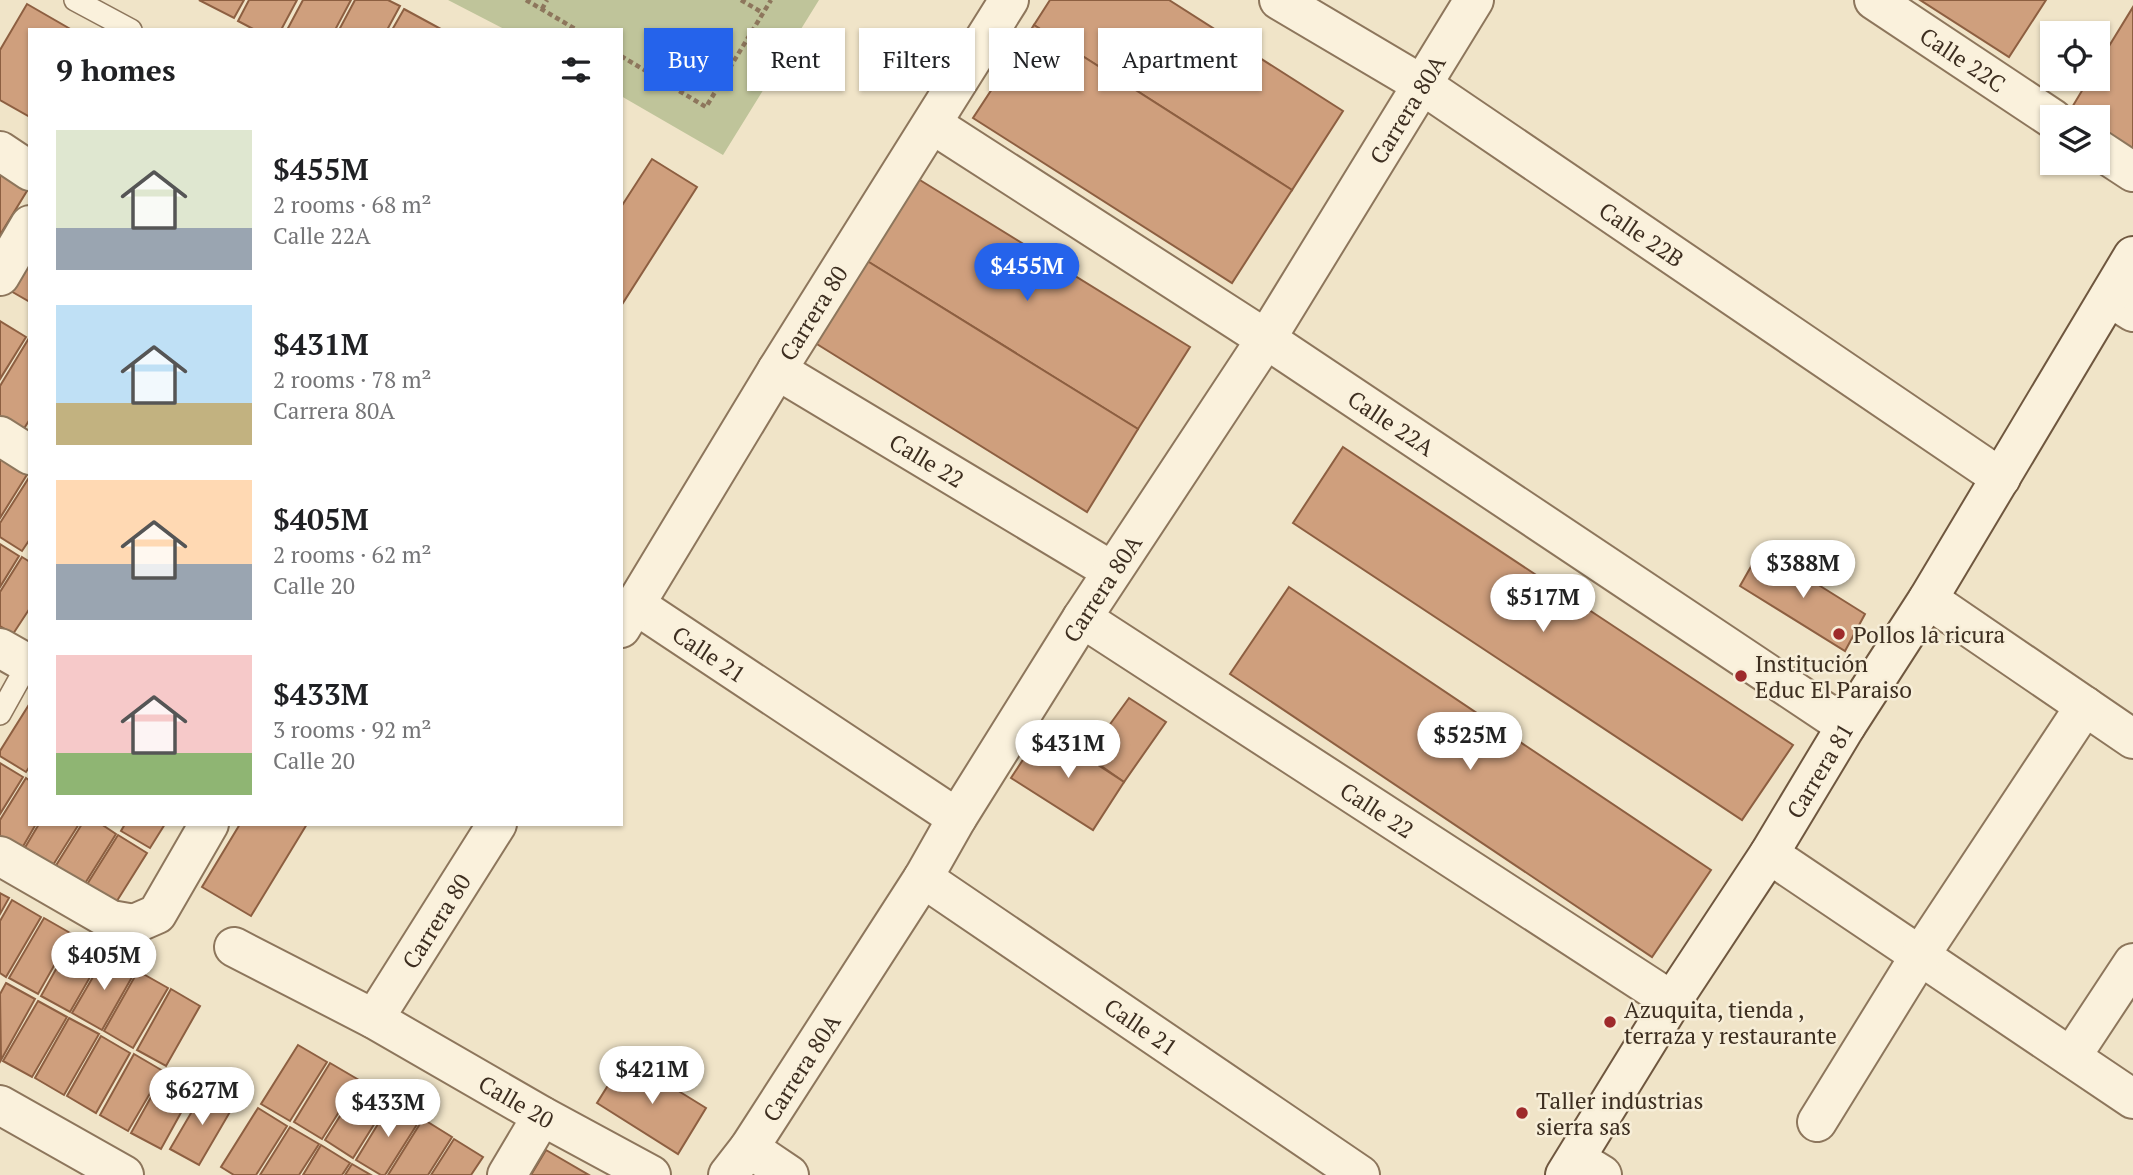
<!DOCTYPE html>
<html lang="en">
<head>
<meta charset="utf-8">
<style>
	body { margin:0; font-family:"PT Serif",serif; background:#f2f2f2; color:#202124; height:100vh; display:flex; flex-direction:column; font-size:26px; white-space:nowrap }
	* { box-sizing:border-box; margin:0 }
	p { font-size:23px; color:#757577 }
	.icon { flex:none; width:38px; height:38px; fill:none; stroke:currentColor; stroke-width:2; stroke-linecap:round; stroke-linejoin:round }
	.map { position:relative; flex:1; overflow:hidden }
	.drawer { position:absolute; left:28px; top:28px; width:595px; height:798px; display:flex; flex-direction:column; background:#fff; border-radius:0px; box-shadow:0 2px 5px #0004 }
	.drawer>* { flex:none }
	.banner { position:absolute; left:644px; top:28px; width:665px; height:63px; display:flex; gap:14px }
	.tools { position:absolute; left:2040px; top:21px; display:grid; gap:14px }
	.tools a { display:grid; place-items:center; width:70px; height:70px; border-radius:0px; background:#fff; box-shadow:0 2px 5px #0004; font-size:35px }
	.price { position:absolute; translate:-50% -60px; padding:0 16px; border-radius:24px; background:#fff; color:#222; font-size:23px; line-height:46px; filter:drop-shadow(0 2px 4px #0008) }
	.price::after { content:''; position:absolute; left:50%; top:42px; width:21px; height:16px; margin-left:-10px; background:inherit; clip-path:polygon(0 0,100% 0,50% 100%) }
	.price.on { background:#2563eb; color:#fff }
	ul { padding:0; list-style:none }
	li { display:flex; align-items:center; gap:21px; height:175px; padding:0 28px }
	li span { display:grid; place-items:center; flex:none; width:196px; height:140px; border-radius:0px; color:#555 }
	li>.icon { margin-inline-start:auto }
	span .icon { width:84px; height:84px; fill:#fffc; stroke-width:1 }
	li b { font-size:30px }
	h2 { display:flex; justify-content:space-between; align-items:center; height:84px; padding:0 28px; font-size:30px }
	.tag { padding:0 24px; border-radius:0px; background:#fff; box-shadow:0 2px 5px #0004; font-size:24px; line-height:63px }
	.tag.on { background:#2563eb; color:#fff }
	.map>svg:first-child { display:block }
	.cemetery { fill:#bfc49a }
	.building { fill:#cf9f7d; stroke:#8d5f41; stroke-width:2 }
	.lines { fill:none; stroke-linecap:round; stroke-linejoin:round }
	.lane-casing { stroke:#8d765c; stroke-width:24 }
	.street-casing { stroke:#8d765c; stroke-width:42 }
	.secondary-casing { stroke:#6f573f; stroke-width:42 }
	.path { stroke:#8d765c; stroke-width:4.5; stroke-dasharray:5 3.5; stroke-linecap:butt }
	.lane { stroke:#faf1dc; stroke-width:21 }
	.street { stroke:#faf1dc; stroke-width:38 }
	.secondary { stroke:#faf1dc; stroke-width:38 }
	.poi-dot { fill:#9e2a2b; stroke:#f7eed8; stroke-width:2.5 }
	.labels { text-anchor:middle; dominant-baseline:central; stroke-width:5; stroke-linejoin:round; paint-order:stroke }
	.street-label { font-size:23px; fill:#3d2e20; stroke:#f7eed8 }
	.poi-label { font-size:23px; fill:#3d2e20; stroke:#f7eed8; text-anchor:start }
</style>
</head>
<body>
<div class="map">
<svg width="2133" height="1175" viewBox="0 0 2133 1175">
	<rect width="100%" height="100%" fill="#f0e4c8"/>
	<!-- cemetery -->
	<path class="cemetery" d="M448,0H819L723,155L621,96V30H506Z"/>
	<!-- building -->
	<g class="building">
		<path d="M199,0H244L234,18Z"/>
		<path d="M249,0H297L281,30H255L238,21Z"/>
		<path d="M303,0H351L335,30H287Z"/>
		<path d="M355,0H388L400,6L387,30H339Z"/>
		<path d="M1050,0H1169L1343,111L1292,190L1034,25Z"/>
		<path d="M1920,0H2046L2009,57Z"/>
		<path d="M27,4L72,30H30V117L0,100V50Z"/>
		<path d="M2133,7V153L2098,132V117H2074L2068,114L2089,79H2098V64Z"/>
		<path d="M404,9L441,29L440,30H392Z"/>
		<path d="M1034,25L1292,190L1232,283L973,118Z"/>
		<path d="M652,159L697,187L621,306V207Z"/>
		<path d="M0,166L30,186L0,235Z"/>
		<path d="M915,177L1190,347L1138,429L864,259Z"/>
		<path d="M30,240V302L2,286Z"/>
		<path d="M864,259L1138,429L1087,512L812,341Z"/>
		<path d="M0,321L26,337L0,379Z"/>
		<path d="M29,338L30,419L20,435L0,424V386Z"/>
		<path d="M1343,447L1793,745L1742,820L1293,523Z"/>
		<path d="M0,456L28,473L0,518Z"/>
		<path d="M30,476V539L22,551L0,537V523Z"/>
		<path d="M0,544L19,556L0,587Z"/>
		<path d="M1761,549L1865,614L1845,651L1740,586Z"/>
		<path d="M22,557L30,562V608L13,634L0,626V592Z"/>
		<path d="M1289,587L1711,870L1652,957L1230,674Z"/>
		<path d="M1129,698L1166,722L1124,782L1087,756Z"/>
		<path d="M30,703V766L26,772L0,756V751Z"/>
		<path d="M1043,729L1124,782L1093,830L1011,778Z"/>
		<path d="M0,763L23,777L0,814Z"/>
		<path d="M26,778L30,781V824H36L18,855L0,844V820Z"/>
		<path d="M39,824H79L48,873L20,856Z"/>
		<path d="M82,824H101L116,834L79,893L50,875Z"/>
		<path d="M125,824H165L150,848L121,831Z"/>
		<path d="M240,824H307L251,916L202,887Z"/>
		<path d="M118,835L147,853L110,912L81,894Z"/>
		<path d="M0,893L9,898L0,914Z"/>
		<path d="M12,900L41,917L6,977L0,973V921Z"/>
		<path d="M44,918L72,934L38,994L9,978Z"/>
		<path d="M75,935L105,951L70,1012L41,996Z"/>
		<path d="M107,953L136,970L102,1030L72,1013Z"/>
		<path d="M138,971L168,988L133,1048L104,1031Z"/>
		<path d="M6,983L35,999L1,1060L0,994Z"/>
		<path d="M171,989L200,1006L166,1066L137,1050Z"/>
		<path d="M38,1001L67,1017L32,1077L3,1061Z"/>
		<path d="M69,1018L99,1034L64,1095L35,1078Z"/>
		<path d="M101,1036L130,1053L96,1113L67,1096Z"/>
		<path d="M298,1045L327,1062L290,1121L261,1104Z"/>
		<path d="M134,1054L163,1071L128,1131L100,1115Z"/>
		<path d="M625,1058L706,1108L678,1154L597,1103Z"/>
		<path d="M330,1063L359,1080L322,1139L294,1122Z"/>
		<path d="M165,1072L194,1089L161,1149L131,1133Z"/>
		<path d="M362,1081L390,1099L353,1158L325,1140Z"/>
		<path d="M205,1089L234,1105L199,1165L170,1149Z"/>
		<path d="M392,1101L421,1118L385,1175H381L356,1160Z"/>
		<path d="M258,1108L287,1126L256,1175H234L221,1167Z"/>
		<path d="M423,1119L452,1137L428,1175H388Z"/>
		<path d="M290,1127L319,1144L299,1175H260Z"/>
		<path d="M454,1139L483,1157L471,1175H431Z"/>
		<path d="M321,1145L350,1163L342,1175H303Z"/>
		<path d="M546,1150L589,1175H531Z"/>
		<path d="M352,1164L371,1175H345Z"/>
	</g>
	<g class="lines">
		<defs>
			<g id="lane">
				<path d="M75,0L131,30"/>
				<path d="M0,714L30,660"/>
			</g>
			<g id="street">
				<path id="s1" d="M1279,0L1421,84L2001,478"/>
				<path id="s2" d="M1874,0L2053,119"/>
				<path id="s3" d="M932,124L1266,339L1846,726"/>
				<path d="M2098,149L2133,172"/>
				<path d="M0,151L30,171"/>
				<path d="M0,276L30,225"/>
				<path d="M2109,297L2133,312"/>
				<path id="s4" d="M777,370L1112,571"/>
				<path d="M0,436L30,455"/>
				<path d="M1928,599L2133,739"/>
				<path id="s5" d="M636,605L957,818"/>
				<path id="s6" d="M1082,618L1672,1001"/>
				<path id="s7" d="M621,628L777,370L1009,0"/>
				<path d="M0,648L30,665"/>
				<path d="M1769,854L2133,1099"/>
				<path d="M0,856L111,920L134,924L157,914L209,824"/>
				<path id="s8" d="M923,878L1360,1175"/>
				<path id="s9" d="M234,947L374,1019L542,1116L651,1175"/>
				<path id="s10" d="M374,1019L497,824"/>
				<path d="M2071,1057L2133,963"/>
				<path d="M0,1105L124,1175"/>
				<path d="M1817,1122L1919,957L2085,706"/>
				<path d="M749,1148L789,1175"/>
				<path d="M1576,1159L1602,1175"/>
				<path d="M507,1175L542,1116"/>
				<path id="s11" d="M728,1175L749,1148L923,878L957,818L1082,618L1266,339L1474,0"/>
			</g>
			<g id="secondary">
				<path id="s12" d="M1565,1175L1672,1001L1769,854L1846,726L1928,599L2133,256"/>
			</g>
		</defs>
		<!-- lane casing -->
		<use href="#lane" class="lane-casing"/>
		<!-- street casing -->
		<use href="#street" class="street-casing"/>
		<!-- secondary casing -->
		<use href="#secondary" class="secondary-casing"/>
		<!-- path -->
		<g class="path">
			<path d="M526,0L577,30"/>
			<path d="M741,0L763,13"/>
			<path d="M542,9L547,0"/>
			<path d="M621,56L706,107L771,0"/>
		</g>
		<!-- lane -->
		<use href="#lane" class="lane"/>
		<!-- street -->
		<use href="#street" class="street"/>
		<!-- secondary -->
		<use href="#secondary" class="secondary"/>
	</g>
	<!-- markers -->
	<g class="poi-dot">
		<circle cx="1839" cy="634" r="7"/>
		<circle cx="1741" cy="676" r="7"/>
		<circle cx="1610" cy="1022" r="7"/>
		<circle cx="1522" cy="1113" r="7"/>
	</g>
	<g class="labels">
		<!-- street labels -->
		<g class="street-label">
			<text stroke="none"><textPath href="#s2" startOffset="107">Calle 22C</textPath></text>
			<text stroke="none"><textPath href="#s11" startOffset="1264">Carrera 80A</textPath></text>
			<text stroke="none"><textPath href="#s1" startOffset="432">Calle 22B</textPath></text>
			<text stroke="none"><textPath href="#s7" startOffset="369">Carrera 80</textPath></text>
			<text stroke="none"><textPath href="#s3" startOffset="548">Calle 22A</textPath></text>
			<text stroke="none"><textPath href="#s4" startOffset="175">Calle 22</textPath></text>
			<text stroke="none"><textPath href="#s11" startOffset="696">Carrera 80A</textPath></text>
			<text stroke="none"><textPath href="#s5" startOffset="88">Calle 21</textPath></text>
			<text stroke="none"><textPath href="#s12" startOffset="478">Carrera 81</textPath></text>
			<text stroke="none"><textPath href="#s6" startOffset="352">Calle 22</textPath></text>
			<text stroke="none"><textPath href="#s10" startOffset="116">Carrera 80</textPath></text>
			<text stroke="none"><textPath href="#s8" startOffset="264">Calle 21</textPath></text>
			<text stroke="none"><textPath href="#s11" startOffset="130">Carrera 80A</textPath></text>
			<text stroke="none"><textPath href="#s9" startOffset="322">Calle 20</textPath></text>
		</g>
		<!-- poi labels -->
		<g class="poi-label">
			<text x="1853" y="634">Pollos la ricura</text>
			<text x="1755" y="663">Institución<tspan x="1755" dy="26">Educ El Paraiso</tspan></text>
			<text x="1624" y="1009">Azuquita, tienda ,<tspan x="1624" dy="26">terraza y restaurante</tspan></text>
			<text x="1536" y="1100">Taller industrias<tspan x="1536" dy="26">sierra sas</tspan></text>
		</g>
	</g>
</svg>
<div class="tools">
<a><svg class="icon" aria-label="locate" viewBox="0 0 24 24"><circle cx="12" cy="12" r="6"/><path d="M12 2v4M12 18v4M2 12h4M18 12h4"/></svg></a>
<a><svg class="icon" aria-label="layers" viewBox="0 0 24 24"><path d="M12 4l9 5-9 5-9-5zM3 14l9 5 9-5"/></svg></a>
</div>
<b class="price on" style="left:1027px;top:303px">$455M</b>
<b class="price" style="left:1803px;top:600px">$388M</b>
<b class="price" style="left:1543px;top:634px">$517M</b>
<b class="price" style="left:1470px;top:772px">$525M</b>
<b class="price" style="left:1068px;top:780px">$431M</b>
<b class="price" style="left:104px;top:992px">$405M</b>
<b class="price" style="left:652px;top:1106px">$421M</b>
<b class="price" style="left:202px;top:1127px">$627M</b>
<b class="price" style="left:388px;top:1139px">$433M</b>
<div class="banner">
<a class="tag on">Buy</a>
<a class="tag">Rent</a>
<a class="tag">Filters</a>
<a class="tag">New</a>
<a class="tag">Apartment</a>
</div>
<section class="drawer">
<h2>9 homes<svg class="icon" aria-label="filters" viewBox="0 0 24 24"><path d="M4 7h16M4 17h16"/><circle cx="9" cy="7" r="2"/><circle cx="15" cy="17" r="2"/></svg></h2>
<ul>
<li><span style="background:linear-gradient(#dfe7d0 70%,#9aa5b1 0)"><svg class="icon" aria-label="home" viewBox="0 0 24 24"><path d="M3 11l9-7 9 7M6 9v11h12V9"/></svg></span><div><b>$455M</b><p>2 rooms · 68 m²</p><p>Calle 22A</p></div></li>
<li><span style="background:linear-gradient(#bfe0f5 70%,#c2b280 0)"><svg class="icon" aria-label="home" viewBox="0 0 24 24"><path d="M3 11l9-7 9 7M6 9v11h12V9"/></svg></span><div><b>$431M</b><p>2 rooms · 78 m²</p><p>Carrera 80A</p></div></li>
<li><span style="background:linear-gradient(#ffd9b3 60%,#9aa5b1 0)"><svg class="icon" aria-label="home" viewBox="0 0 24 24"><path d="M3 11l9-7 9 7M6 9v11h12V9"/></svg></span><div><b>$405M</b><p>2 rooms · 62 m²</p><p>Calle 20</p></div></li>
<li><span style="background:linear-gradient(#f6c9c9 70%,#8fb573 0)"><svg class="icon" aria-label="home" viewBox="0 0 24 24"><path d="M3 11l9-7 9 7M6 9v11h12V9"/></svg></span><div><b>$433M</b><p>3 rooms · 92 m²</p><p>Calle 20</p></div></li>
</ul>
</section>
</div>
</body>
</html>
